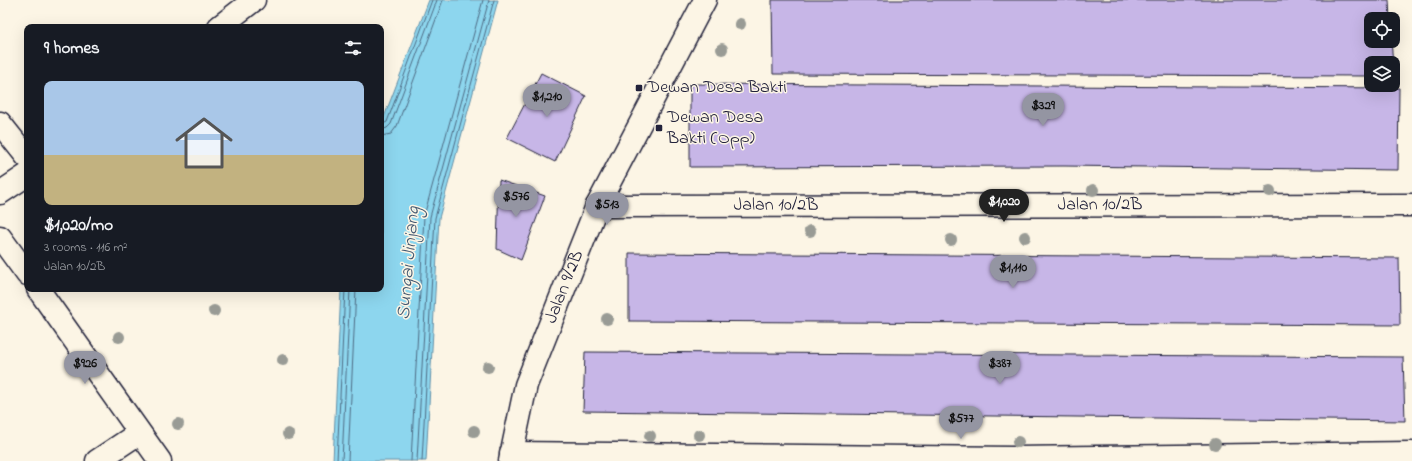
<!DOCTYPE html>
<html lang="en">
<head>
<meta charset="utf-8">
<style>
	body { margin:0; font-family:"Indie Flower",sans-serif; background:#20242c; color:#f1f3f6; height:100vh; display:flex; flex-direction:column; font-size:15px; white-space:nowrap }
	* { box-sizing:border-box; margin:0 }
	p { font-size:13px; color:#9ea1a6 }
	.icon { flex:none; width:22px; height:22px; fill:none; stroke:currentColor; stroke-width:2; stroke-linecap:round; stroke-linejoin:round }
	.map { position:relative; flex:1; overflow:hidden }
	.panel { position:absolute; left:24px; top:24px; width:360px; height:268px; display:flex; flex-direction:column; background:#171b24; border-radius:8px; box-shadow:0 4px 16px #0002 }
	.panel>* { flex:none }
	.buttons { position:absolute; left:1364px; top:12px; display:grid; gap:8px }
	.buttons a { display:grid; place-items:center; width:36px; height:36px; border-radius:8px; background:#171b24; box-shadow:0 4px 16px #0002; font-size:20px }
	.price { position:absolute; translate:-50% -34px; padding:0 9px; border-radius:14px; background:#9495a2; color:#111; font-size:13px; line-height:26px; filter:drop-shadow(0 1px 2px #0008) }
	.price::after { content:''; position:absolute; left:50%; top:24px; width:12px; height:9px; margin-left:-6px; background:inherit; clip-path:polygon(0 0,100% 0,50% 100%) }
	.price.selected { background:#222; color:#fff }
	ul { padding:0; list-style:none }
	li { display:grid; align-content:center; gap:8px; height:212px; padding:0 20px }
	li+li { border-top:1px solid #363941 }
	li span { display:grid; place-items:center; height:124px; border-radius:8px; color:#555 }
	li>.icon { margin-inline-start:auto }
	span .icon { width:72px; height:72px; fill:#fffc; stroke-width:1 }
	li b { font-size:17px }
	h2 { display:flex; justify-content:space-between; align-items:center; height:48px; padding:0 20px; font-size:17px }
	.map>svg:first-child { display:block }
	.water { fill:#8dd6ee; stroke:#628ea6 }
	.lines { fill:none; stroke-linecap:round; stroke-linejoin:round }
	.shore { stroke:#4d6a83; stroke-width:1 }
	.building { fill:#c7b6e7; stroke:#22223b }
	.street-casing { stroke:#22223b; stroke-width:25 }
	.secondary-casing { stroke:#22223b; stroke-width:25 }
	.street { stroke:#fcf5e5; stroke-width:22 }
	.secondary { stroke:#fcf5e5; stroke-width:22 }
	.tree { fill:#999b95 }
	.poi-dot { fill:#22223b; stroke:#fcf5e5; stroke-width:1.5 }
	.labels { text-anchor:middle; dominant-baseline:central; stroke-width:3; stroke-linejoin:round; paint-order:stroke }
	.poi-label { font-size:18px; fill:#22223b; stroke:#fcf5e5; text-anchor:start }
	.street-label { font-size:18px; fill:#22223b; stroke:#fcf5e5 }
	.water-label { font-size:19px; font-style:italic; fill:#425871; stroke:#fcf5e5 }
</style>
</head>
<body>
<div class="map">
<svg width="1412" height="461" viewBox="0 0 1412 461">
	<rect width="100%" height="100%" fill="#fcf5e5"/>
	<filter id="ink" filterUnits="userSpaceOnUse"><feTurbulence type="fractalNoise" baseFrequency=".025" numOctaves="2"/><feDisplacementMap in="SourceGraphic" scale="8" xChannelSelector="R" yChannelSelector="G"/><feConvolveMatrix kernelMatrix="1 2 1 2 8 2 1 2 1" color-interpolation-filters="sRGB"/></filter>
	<g filter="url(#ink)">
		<!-- water -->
		<path class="water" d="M429,0H498L439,218L426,461H333L341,289H381V125Z"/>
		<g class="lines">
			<!-- shore -->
			<g class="shore">
				<path d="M381,125L387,122L432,0"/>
				<path d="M381,130L387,128L391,124L437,0"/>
				<path d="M381,136L391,134L397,126L443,0"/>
				<path d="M337,461L345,289"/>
				<path d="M342,461L350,289"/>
				<path d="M348,461L356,289"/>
				<path d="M411,461L424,216L483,0"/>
				<path d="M417,461L430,217L489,0"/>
				<path d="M422,461L435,218L494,0"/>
			</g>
		</g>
		<!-- building -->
		<g class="building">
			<path d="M772,0H1389L1390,19H1371V41H1391L1393,63H1371V76L773,74Z"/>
			<path d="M541,73L586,96L555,162L507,138Z"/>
			<path d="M690,84L1399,88L1398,170L1064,166L690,167Z"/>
			<path d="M499,180L545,196L521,260L497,249Z"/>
			<path d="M629,253L1399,258L1400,325L629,321Z"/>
			<path d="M585,352L1403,357L1405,421L583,411Z"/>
		</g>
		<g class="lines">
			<defs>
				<g id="street">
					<path d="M0,123L27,157"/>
					<path id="s1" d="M597,206L1412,205"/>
					<path d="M0,237L27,274"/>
					<path d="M38,289L160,461"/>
					<path d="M511,453L1015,458L1412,453"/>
					<path d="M97,461L139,433"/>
					<path id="s2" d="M510,461L526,385L597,206L705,0"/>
				</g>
				<g id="secondary">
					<path d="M219,27L254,0"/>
					<path d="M0,193L27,175"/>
				</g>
			</defs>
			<!-- street casing -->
			<use href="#street" class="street-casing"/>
			<!-- secondary casing -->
			<use href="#secondary" class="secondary-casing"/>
			<!-- street -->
			<use href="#street" class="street"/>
			<!-- secondary -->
			<use href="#secondary" class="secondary"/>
		</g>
		<!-- trees -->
		<g class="tree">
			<circle cx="740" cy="24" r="6"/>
			<circle cx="722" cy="49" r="6"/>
			<circle cx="1093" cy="190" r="6"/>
			<circle cx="1270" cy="191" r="6"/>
			<circle cx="810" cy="231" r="6"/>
			<circle cx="1025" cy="237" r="6"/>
			<circle cx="951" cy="240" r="6"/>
			<circle cx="214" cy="311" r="6"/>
			<circle cx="607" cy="319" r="6"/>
			<circle cx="119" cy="337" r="6"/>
			<circle cx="283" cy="360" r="6"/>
			<circle cx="488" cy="367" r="6"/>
			<circle cx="178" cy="424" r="6"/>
			<circle cx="474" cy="431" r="6"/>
			<circle cx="288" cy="434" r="6"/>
			<circle cx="699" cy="435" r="6"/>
			<circle cx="650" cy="436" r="6"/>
			<circle cx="1018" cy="442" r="6"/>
			<circle cx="1215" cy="444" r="6"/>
		</g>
	</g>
	<!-- markers -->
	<g class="poi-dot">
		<rect x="635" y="84" width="8" height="8" rx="2"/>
		<rect x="655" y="124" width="8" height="8" rx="2"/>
	</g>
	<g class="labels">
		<!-- poi labels -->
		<g class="poi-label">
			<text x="647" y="88">Dewan Desa Bakti</text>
			<text x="667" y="118">Dewan Desa<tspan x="667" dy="21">Bakti (Opp)</tspan></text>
		</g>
		<!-- street labels -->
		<g class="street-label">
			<text stroke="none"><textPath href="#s1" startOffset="179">Jalan 10/2B</textPath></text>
			<text stroke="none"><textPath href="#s1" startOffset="503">Jalan 10/2B</textPath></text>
			<text stroke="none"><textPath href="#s2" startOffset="183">Jalan 9/2B</textPath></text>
		</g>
		<!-- water labels -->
		<g class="water-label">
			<text transform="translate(409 263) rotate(-85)">Sungai Jinjang</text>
		</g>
	</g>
</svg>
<div class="buttons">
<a><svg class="icon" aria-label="locate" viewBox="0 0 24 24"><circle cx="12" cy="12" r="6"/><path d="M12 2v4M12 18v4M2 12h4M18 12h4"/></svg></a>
<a><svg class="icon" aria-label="layers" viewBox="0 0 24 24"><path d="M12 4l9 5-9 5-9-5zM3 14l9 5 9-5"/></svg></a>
</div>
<b class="price" style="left:547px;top:118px">$1,210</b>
<b class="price" style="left:1043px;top:127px">$329</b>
<b class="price" style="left:516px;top:218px">$576</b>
<b class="price selected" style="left:1004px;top:223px">$1,020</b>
<b class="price" style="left:607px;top:226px">$513</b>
<b class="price" style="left:1013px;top:289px">$1,110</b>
<b class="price" style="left:85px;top:385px">$926</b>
<b class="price" style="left:1000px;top:385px">$387</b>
<b class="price" style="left:961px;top:440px">$577</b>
<section class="panel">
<h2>9 homes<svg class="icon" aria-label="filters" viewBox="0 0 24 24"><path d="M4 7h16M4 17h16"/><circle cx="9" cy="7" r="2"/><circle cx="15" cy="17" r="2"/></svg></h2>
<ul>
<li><span style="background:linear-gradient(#a9c7e8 60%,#c2b280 0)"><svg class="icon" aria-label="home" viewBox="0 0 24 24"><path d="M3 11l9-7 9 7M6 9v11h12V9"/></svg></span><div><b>$1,020/mo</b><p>3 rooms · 116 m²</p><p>Jalan 10/2B</p></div></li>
</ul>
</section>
</div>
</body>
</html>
